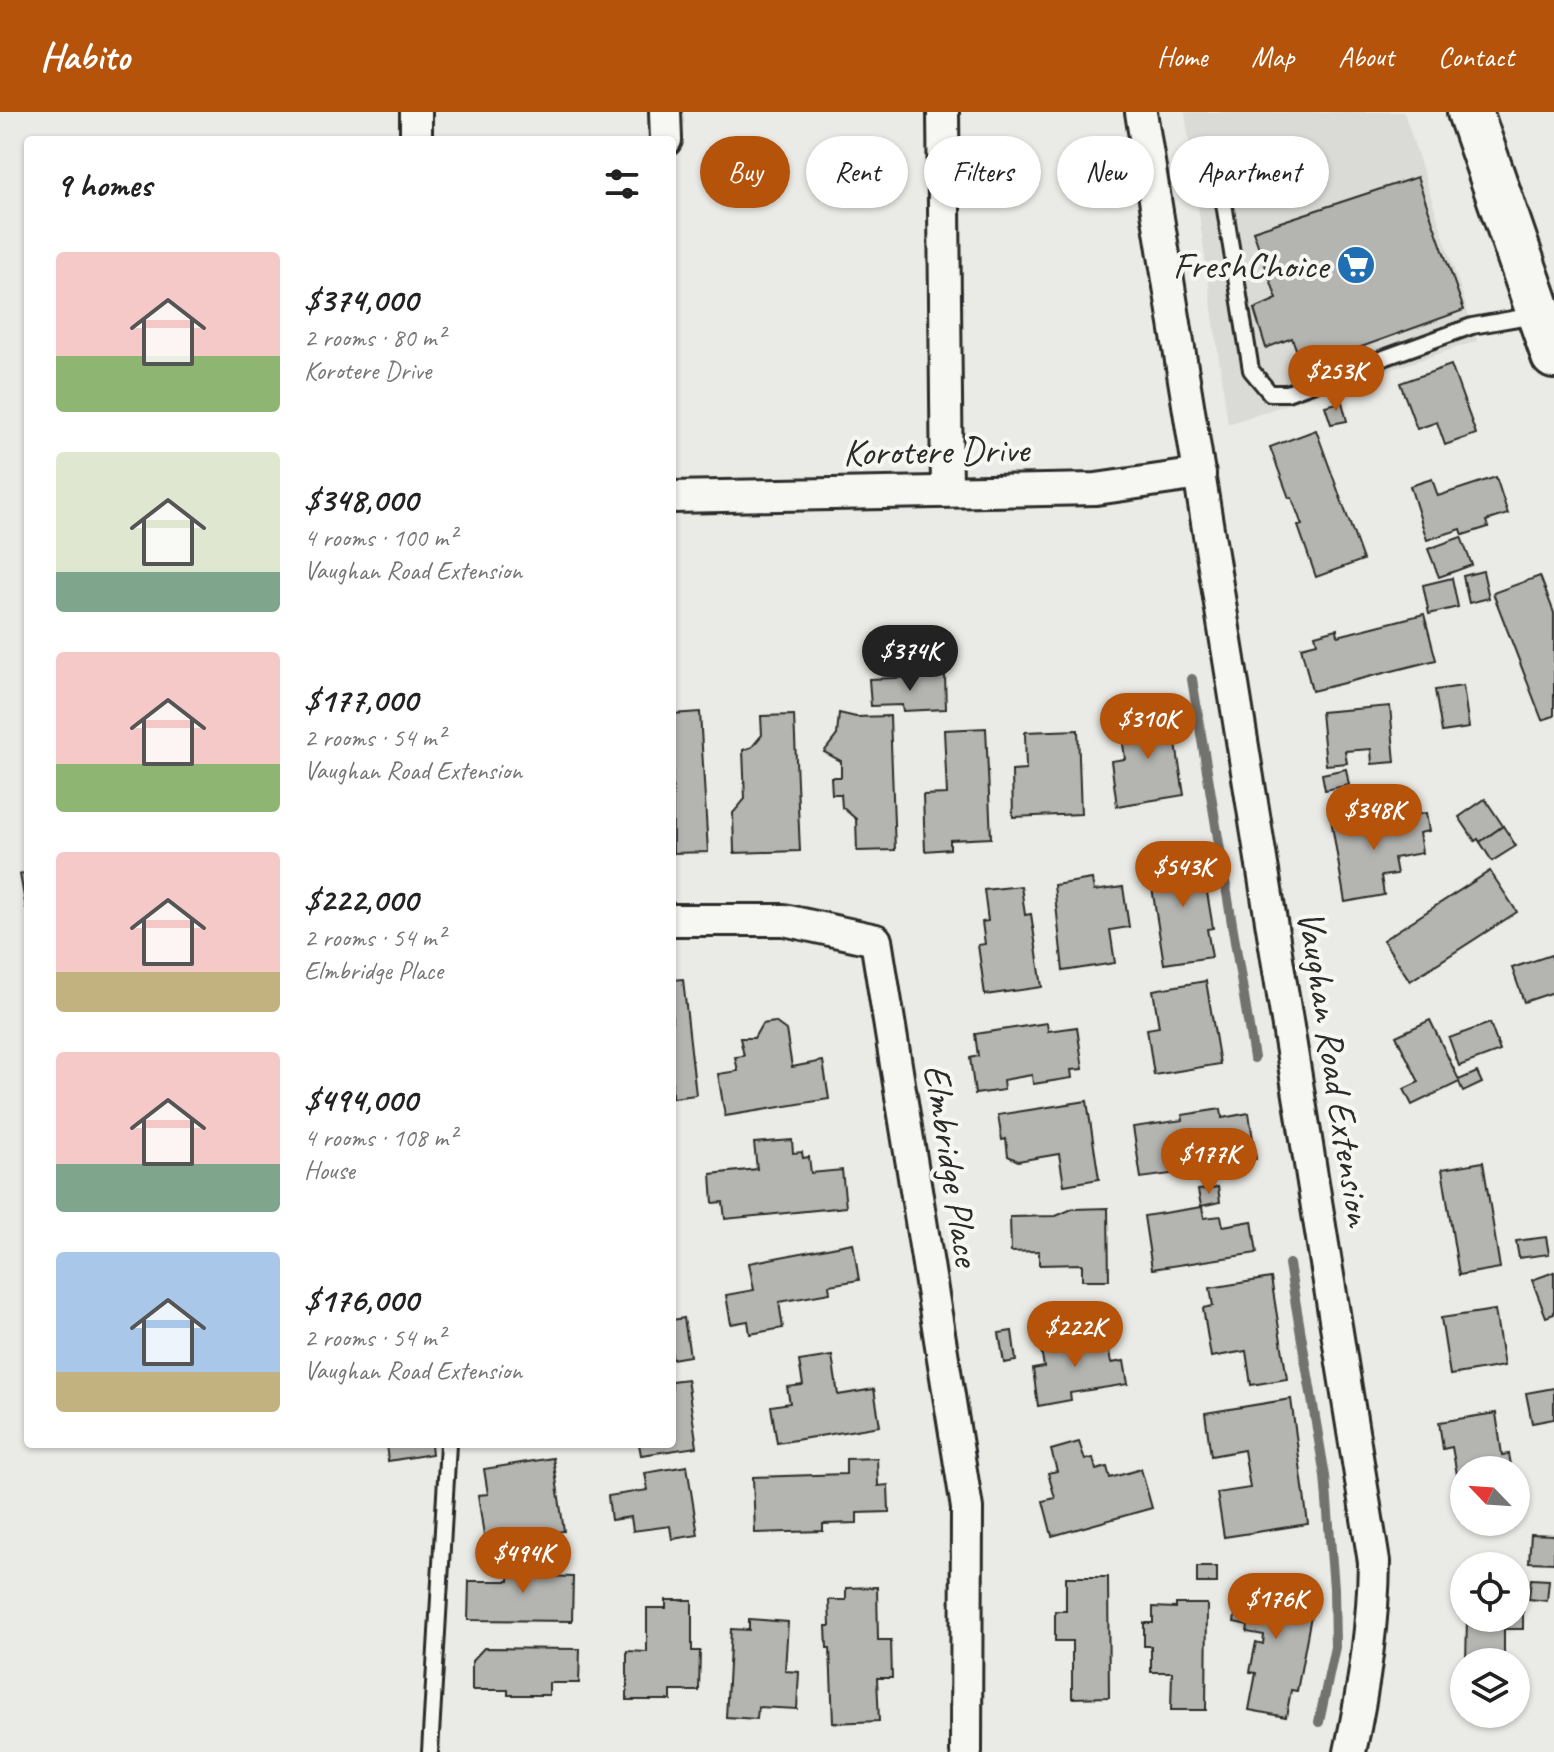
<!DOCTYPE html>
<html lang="en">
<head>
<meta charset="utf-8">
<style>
	body { margin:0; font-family:Caveat,sans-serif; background:#f6f6f6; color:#222; height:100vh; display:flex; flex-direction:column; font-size:30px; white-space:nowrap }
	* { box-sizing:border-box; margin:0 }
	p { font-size:26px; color:#767676 }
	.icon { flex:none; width:44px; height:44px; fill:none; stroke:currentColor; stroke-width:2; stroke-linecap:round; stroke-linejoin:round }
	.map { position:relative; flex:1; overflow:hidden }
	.drawer { position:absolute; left:24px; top:24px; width:652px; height:1312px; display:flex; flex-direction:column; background:#fff; border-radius:8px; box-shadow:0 2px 6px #0004 }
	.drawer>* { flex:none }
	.top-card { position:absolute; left:700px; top:24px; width:734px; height:72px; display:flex; gap:16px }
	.needle { width:52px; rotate:295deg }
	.fabs { position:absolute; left:1450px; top:1344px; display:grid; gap:16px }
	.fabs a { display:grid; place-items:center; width:80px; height:80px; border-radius:50%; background:#fff; box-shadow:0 2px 6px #0004; font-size:40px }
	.price { position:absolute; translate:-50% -68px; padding:0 18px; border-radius:28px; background:#b45309; color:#fff; font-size:26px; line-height:52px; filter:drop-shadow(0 2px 4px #0008) }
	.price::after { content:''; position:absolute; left:50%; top:48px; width:24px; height:18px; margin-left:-12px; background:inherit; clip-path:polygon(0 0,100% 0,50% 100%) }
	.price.active { background:#222; color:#fff }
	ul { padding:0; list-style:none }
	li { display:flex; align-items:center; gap:24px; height:200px; padding:0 32px }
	li span { display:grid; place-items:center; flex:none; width:224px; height:160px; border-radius:8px; color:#555 }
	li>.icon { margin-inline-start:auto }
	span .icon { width:96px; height:96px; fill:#fffc; stroke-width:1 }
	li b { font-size:34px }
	h2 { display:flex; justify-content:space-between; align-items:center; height:96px; padding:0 32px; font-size:34px }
	.chip { padding:0 28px; border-radius:36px; background:#fff; box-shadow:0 2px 6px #0004; font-size:28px; line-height:72px }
	.chip.active { background:#b45309; color:#fff }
	header { display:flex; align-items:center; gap:48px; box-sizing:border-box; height:112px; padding:0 40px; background:#b45309; color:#fff }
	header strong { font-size:38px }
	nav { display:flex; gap:44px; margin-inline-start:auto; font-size:28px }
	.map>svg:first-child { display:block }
	.built { fill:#dadad6 }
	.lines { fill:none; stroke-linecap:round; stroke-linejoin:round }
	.stream { stroke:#727270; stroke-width:10 }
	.building { fill:#b4b4b1; stroke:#2b2b2b; stroke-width:2 }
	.service-casing { stroke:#2b2b2b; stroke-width:20 }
	.minor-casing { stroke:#2b2b2b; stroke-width:36 }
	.trunk-casing { stroke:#2b2b2b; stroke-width:50 }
	.service { stroke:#f6f6f2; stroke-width:14 }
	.minor { stroke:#f6f6f2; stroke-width:30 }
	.trunk { stroke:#f6f6f2; stroke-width:44 }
	.labels { text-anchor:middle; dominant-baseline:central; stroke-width:8; stroke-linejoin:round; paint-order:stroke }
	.poi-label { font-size:38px; fill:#2b2b2b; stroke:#f6f6f2; text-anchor:end }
	.street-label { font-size:38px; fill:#2b2b2b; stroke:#f6f6f2 }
</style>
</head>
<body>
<header>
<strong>Habito</strong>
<nav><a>Home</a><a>Map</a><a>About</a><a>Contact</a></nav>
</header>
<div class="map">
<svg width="1554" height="1640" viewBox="0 0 1554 1640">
	<rect width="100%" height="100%" fill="#eaeae6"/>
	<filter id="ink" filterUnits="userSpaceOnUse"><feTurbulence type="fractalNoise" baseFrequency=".0125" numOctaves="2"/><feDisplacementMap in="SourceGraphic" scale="16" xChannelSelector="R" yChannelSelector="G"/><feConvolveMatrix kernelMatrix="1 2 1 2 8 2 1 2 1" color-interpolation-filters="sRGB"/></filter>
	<g filter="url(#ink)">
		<!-- built -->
		<path class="built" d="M1185,0H1404L1477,229L1228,312Z"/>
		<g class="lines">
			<!-- stream -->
			<g class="stream">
				<path d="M1192,567L1254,946"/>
				<path d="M1289,1152L1325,1364L1334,1476L1335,1535L1319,1610"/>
			</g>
		</g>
		<!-- building -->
		<g class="building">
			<path d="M1417,65L1464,198L1303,256L1292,226L1266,236L1254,197L1277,187L1253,119Z"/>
			<path d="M1451,253L1476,322L1445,333L1437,310L1417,317L1400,271Z"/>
			<path d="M1342,290L1347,309L1331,312L1325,294Z"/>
			<path d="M1316,318L1363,448L1316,465L1298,414L1302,413L1292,386H1289L1270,335Z"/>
			<path d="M1496,365L1508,402L1486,409L1488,415L1463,423L1461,417L1427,428L1410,374L1432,367L1438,384Z"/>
			<path d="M1461,425L1472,453L1439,465L1428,437Z"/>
			<path d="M1483,459L1489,486L1469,491L1463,464Z"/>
			<path d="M1540,464L1554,501V604L1542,608L1493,481Z"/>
			<path d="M1452,466L1458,495L1429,502L1423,473Z"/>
			<path d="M1424,502L1436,548L1312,579L1301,535L1317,531L1315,523L1337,517L1338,524Z"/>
			<path d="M945,564L946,597L903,599L902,593L871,594L869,567Z"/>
			<path d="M1463,574L1469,616L1442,620L1435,578Z"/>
			<path d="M1390,594L1395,650L1372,652L1371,637L1345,639L1347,651L1326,653L1321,600Z"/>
			<path d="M700,600L708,740L673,741L672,602Z"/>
			<path d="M1171,600L1184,683L1117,694L1111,649L1125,647L1120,608Z"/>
			<path d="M839,601L856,605L890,604L895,738L857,739L856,707L842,695L841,682H832L831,665H841V649L824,640L837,623Z"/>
			<path d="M794,603L800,739L734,741L733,701L745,687L743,638L752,635L762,623L761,604Z"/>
			<path d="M986,616L991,726L950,728V737L925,739L923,683L947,682L944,618Z"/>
			<path d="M1078,618L1081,702L1013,705L1012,659L1026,658L1025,620Z"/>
			<path d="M1346,657L1349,673L1325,678L1322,662Z"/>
			<path d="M1485,687L1503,714L1480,730L1478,727L1475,729L1459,705Z"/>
			<path d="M1426,701L1429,719L1419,721L1422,741L1394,746L1397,762L1381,764L1384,783L1345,790L1331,707L1350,704L1352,714Z"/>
			<path d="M1503,714L1516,734L1492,749L1480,730Z"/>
			<path d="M1200,739L1213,816L1207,817L1212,845L1164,852L1151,769L1164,767L1160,746Z"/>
			<path d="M1490,759L1517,800L1410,869L1383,828Z"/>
			<path d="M28,760V796H26L20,762Z"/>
			<path d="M1092,767L1094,779L1123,775L1129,815L1110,818L1115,851L1063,859L1054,773Z"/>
			<path d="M1021,774L1025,803L1031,802L1042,875L985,883L978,833L985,832L982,810L988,809L984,778Z"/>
			<path d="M1551,843L1554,851V880L1524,890L1512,856Z"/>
			<path d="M683,867L696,983L672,986V868Z"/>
			<path d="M1206,869L1220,952L1154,963L1147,917L1159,915L1153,878Z"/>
			<path d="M1430,908L1459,968L1477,960L1482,971L1463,980L1459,970L1412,993L1404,977L1419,970L1396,924Z"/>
			<path d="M775,910L786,918L792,955L823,949L829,987L725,1004L718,962L738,959L735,945L744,944L740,926H754L762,912Z"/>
			<path d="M1047,911L1048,919L1077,915L1083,957L1071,958L1072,966L1033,972L1032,963L1003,968L1004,978L975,982L970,946L978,944L975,922Z"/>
			<path d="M1490,911L1500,939L1459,954L1449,926Z"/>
			<path d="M1087,989L1099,1067L1064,1073L1059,1042L1018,1049L1008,1044L1006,1027L1002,1028L998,1003Z"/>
			<path d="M1221,997L1222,1006L1249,1001L1256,1047L1225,1052L1227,1061L1201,1064L1200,1058L1141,1066L1133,1015L1183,1008L1182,1003Z"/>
			<path d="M792,1028L793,1041L802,1040L803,1046L809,1045L811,1061L842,1058L846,1095L725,1107L723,1090L713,1091L711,1062L757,1057L754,1031Z"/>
			<path d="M1483,1050L1500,1156L1459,1163L1442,1057Z"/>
			<path d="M1218,1075L1220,1090L1201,1094L1198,1078Z"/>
			<path d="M1202,1095L1204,1106L1221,1104L1223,1114L1252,1109L1257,1141L1152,1157L1144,1104Z"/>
			<path d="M1108,1096L1109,1168H1082V1152L1039,1153V1139L1011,1140L1010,1105L1056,1104L1072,1097Z"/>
			<path d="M1546,1125L1549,1142L1519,1146L1516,1129Z"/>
			<path d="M853,1131L859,1168L829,1173L830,1181L779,1190L783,1216L750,1222L748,1209L731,1212L726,1183L754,1178L749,1151Z"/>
			<path d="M1554,1160V1202L1546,1205L1532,1168Z"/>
			<path d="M1271,1166L1287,1267L1251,1273L1246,1239L1211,1245L1203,1196L1213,1194L1210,1176Z"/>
			<path d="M1495,1198L1504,1254L1450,1263L1441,1206Z"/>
			<path d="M684,1206L690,1244L672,1247V1208Z"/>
			<path d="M1077,1216L1079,1233L1107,1229L1111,1251L1124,1249L1128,1272L1070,1281L1071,1288L1038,1294L1033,1257L1044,1255L1041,1237L1052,1235L1050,1221Z"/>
			<path d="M1012,1219L1016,1249L1004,1251L999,1221Z"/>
			<path d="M832,1244L838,1283L874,1277L880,1314L777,1331L771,1294L790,1291L787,1275L803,1273L799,1249Z"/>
			<path d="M687,1267L697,1335L641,1343L639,1332H672V1269Z"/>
			<path d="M1554,1276V1307L1532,1311L1526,1281Z"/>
			<path d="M1291,1287L1308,1412L1224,1425L1217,1381L1250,1376L1244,1338L1211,1344L1205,1301Z"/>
			<path d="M1496,1301L1502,1343L1509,1342L1512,1358H1464V1379H1460L1452,1335L1443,1337L1439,1310Z"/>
			<path d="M1079,1330L1085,1348L1093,1346L1096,1358L1107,1355L1110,1366L1141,1357L1152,1396L1052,1424L1043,1389L1055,1386L1048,1361L1057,1359L1051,1338Z"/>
			<path d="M386,1332H431L432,1342L388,1349Z"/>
			<path d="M553,1346L564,1419L485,1431L478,1383L488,1382L484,1357Z"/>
			<path d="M877,1346L878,1374L888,1373L889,1400L857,1401V1411L823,1412V1419L755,1421L753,1365L846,1362V1347Z"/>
			<path d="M687,1354L698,1423L672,1427L670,1414L633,1419L631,1405L611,1408L608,1384L648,1378L645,1361Z"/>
			<path d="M1531,1422L1554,1423V1451L1529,1450Z"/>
			<path d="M510,1446H548V1464L573,1465L572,1509L468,1508L469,1469H509Z"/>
			<rect x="1197" y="1455" width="20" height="16"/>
			<path d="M1066,1465H1108L1109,1585L1072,1586V1529H1055V1499H1066Z"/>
			<path d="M1531,1467L1549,1468L1547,1489L1529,1487Z"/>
			<path d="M1266,1468L1316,1477L1297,1579L1291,1578L1286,1605L1249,1598L1256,1561L1250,1560L1256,1530L1263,1532L1264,1523L1247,1520L1248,1513L1234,1510L1240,1475L1264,1480Z"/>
			<path d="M877,1475L878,1528H891L892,1566H877L879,1609L833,1611L830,1536H827L826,1514H830L829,1488H846V1476Z"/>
			<path d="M666,1488H692V1539H700L699,1579H671V1588H627V1539L647,1540V1496H666Z"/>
			<path d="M1176,1492H1207L1206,1598H1171L1172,1560H1151V1534H1144V1511H1153V1495L1176,1496Z"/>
			<path d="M1516,1494H1523V1517H1504V1550H1466L1467,1506H1516Z"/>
			<path d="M749,1507L788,1510L785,1559L799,1560L797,1597L758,1595L757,1607L726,1605L731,1517L749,1518Z"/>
			<path d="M484,1536L580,1537L579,1571H549V1583H508V1578H472V1549Z"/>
		</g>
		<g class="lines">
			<defs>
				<g id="service">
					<path d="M1221,73L1251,258L1270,281H1287L1472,214L1535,203"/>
					<path d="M430,1640L448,1332"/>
				</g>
				<g id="minor">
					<path d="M416,0V28"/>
					<path d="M665,0L666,28"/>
					<path d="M943,0L947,379"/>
					<path d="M1141,0L1374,1450C1373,1515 1364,1576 1350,1640"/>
					<path d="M672,385L1096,377L1200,362"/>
					<path d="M672,808H784L876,828L967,1396L966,1640"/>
				</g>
				<path id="trunk" d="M1470,0L1554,244"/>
			</defs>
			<!-- service casing -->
			<use href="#service" class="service-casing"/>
			<!-- minor casing -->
			<use href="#minor" class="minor-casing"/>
			<!-- trunk casing -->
			<use href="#trunk" class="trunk-casing"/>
			<!-- service -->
			<use href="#service" class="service"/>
			<!-- minor -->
			<use href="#minor" class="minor"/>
			<!-- trunk -->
			<use href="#trunk" class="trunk"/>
		</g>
	</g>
	<!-- icons -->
	<defs>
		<symbol id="supermarket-disc" viewBox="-11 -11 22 22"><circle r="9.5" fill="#1f6fb2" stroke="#f6f6f2"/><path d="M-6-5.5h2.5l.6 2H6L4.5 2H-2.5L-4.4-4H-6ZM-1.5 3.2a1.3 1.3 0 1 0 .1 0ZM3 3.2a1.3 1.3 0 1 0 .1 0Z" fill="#fff"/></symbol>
	</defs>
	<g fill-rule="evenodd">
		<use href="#supermarket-disc" x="1334" y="131" width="44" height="44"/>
	</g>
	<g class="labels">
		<!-- poi labels -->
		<g class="poi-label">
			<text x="1328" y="153">FreshChoice</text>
		</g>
		<!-- street labels -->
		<g class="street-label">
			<text transform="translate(936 339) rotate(-1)">Korotere Drive</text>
			<text transform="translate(1335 956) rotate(81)">Vaughan Road Extension</text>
			<text transform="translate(952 1053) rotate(81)">Elmbridge Place</text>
		</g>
	</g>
</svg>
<div class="fabs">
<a><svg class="needle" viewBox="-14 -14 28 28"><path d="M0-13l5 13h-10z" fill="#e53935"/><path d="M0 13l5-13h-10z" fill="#767676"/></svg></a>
<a><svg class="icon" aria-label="locate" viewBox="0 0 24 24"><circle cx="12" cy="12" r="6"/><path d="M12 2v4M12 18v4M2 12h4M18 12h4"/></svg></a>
<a><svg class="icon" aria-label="layers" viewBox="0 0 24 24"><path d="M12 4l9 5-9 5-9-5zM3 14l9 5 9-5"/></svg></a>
</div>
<b class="price" style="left:1336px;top:301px">$253K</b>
<b class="price active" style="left:910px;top:581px">$374K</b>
<b class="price" style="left:1148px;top:649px">$310K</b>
<b class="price" style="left:1374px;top:740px">$348K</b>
<b class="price" style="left:1183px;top:797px">$543K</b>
<b class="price" style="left:1209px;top:1084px">$177K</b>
<b class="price" style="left:1075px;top:1257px">$222K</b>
<b class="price" style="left:523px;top:1483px">$494K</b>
<b class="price" style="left:1276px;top:1529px">$176K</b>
<div class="top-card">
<a class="chip active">Buy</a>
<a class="chip">Rent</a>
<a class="chip">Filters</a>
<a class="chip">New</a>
<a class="chip">Apartment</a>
</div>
<section class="drawer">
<h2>9 homes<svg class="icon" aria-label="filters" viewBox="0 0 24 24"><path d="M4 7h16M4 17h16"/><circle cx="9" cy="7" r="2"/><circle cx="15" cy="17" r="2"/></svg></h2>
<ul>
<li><span style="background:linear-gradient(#f6c9c9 65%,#8fb573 0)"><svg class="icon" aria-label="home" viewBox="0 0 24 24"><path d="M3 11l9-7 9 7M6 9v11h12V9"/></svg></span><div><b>$374,000</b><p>2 rooms · 80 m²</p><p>Korotere Drive</p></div></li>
<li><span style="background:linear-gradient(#dfe7d0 75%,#7fa58c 0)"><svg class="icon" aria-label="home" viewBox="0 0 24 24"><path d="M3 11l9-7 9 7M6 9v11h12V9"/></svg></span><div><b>$348,000</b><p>4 rooms · 100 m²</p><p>Vaughan Road Extension</p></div></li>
<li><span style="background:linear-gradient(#f6c9c9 70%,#8fb573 0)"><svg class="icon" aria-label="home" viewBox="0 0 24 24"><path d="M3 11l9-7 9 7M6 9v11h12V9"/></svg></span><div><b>$177,000</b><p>2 rooms · 54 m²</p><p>Vaughan Road Extension</p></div></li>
<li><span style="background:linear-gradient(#f6c9c9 75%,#c2b280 0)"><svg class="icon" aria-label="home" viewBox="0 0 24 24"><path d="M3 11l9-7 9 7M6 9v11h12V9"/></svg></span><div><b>$222,000</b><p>2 rooms · 54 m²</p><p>Elmbridge Place</p></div></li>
<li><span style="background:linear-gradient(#f6c9c9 70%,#7fa58c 0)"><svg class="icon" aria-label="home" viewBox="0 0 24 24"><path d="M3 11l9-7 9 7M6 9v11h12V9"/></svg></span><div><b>$494,000</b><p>4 rooms · 108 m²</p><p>House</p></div></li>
<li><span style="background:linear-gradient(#a9c7e8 75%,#c2b280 0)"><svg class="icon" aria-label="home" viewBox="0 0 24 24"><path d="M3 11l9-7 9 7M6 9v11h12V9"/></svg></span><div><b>$176,000</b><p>2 rooms · 54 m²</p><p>Vaughan Road Extension</p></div></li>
</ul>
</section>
</div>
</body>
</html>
